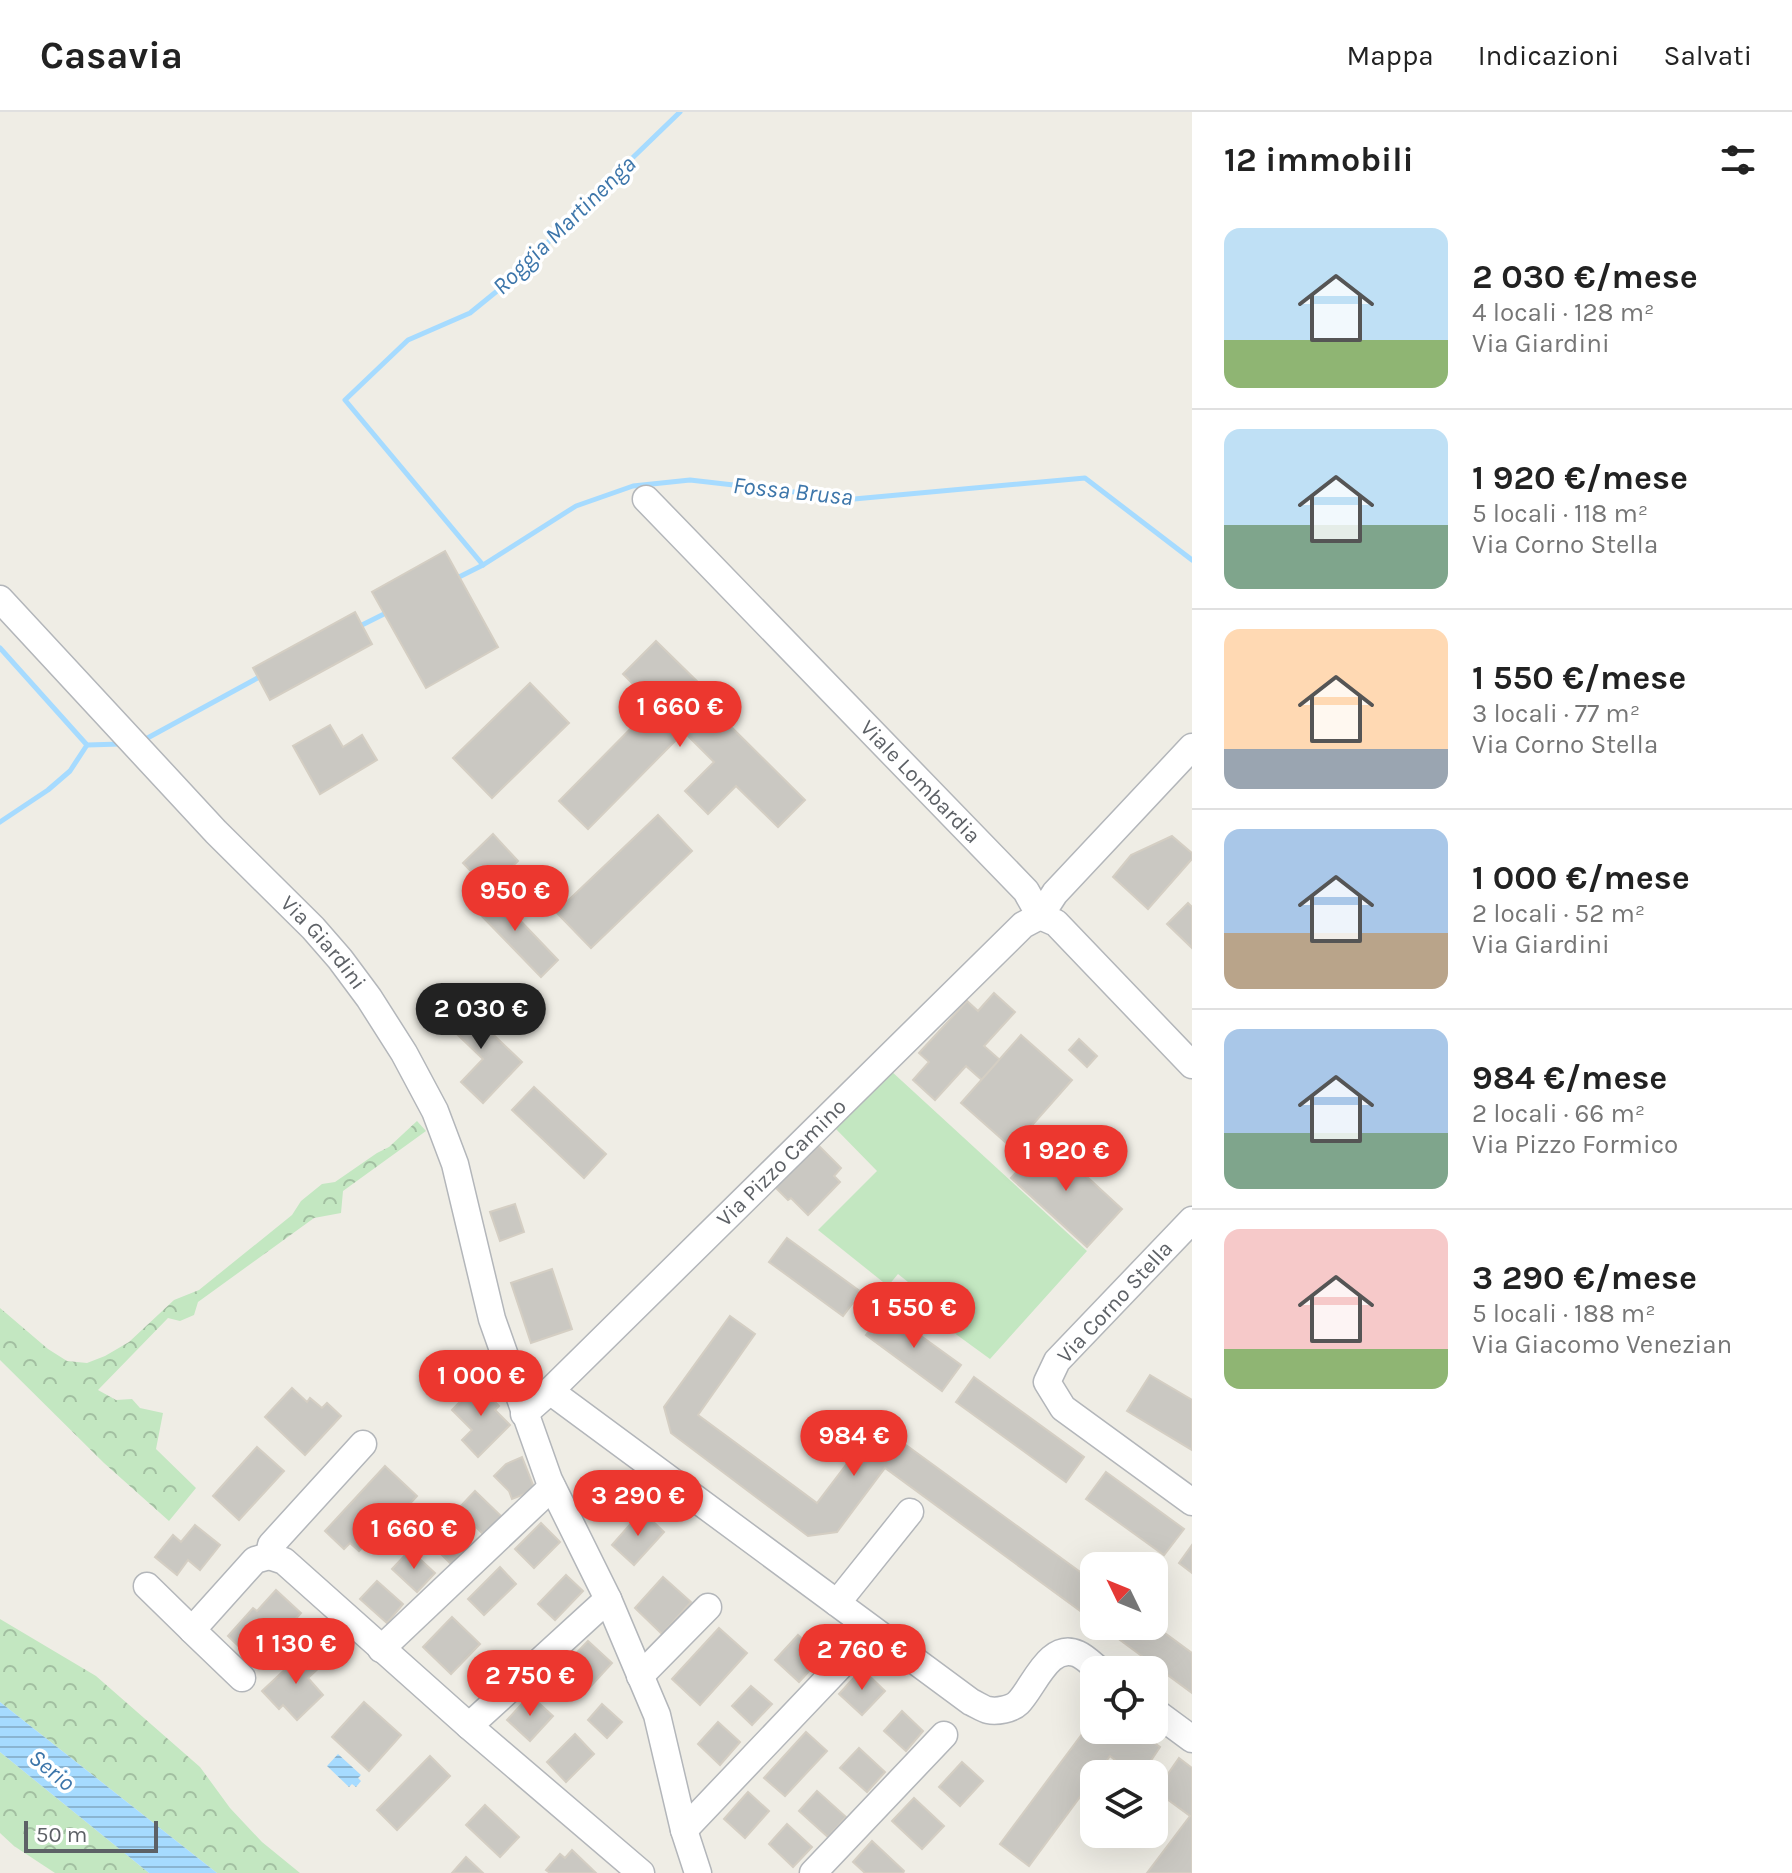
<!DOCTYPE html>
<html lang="it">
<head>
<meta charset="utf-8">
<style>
	body { margin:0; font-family:Karla,sans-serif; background:#f6f6f6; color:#222; height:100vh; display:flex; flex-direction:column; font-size:30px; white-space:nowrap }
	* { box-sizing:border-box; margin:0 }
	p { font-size:26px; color:#767676 }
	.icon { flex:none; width:44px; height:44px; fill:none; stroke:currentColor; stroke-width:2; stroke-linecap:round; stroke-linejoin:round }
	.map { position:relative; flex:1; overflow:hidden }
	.drawer { display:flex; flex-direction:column; background:#fff; width:600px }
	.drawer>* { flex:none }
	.needle { width:52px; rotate:313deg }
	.controls { position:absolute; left:1080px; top:1440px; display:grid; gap:16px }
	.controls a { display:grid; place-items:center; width:88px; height:88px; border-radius:16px; background:#fff; box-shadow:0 8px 32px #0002; font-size:40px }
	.scale { position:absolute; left:24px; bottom:20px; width:134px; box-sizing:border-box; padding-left:8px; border:4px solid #5d6166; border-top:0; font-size:22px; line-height:28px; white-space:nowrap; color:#5d6166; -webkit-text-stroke:6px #fff; paint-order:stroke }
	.price { position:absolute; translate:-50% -68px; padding:0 18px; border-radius:28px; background:#ec372f; color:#fff; font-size:26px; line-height:52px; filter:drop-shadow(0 2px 4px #0008) }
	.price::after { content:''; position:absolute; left:50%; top:48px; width:24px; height:18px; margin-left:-12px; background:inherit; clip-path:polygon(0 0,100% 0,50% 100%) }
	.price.selected { background:#222; color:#fff }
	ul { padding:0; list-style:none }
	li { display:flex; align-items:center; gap:24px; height:200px; padding:0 32px }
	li+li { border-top:2px solid #e0e0e0 }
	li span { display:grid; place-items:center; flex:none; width:224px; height:160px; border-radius:16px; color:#555 }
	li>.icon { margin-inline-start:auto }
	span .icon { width:96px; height:96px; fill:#fffc; stroke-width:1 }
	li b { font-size:34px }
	h2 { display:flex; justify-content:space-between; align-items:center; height:96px; padding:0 32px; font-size:34px }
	header { display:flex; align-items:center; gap:48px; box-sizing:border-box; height:112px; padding:0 40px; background:#fff; border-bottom:2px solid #e0e0e0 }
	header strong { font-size:38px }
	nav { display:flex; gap:44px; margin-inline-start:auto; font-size:28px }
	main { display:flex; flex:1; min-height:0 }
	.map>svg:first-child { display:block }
	.forest { fill:url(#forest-crowns) }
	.park { fill:#c3e7c1 }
	.water { fill:url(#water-rules) }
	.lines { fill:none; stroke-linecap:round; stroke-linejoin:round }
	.stream { stroke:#a6dbff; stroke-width:5 }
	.building { fill:#cac8c2; stroke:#d4cec3; stroke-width:2 }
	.minor-casing { stroke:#b3b6ba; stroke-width:29 }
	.minor { stroke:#fff; stroke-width:26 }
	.labels { text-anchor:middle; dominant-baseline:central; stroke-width:7; stroke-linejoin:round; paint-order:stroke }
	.street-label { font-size:22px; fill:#5d6166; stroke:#fff }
	.water-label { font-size:24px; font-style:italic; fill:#3d76aa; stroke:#fff }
</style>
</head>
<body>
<header>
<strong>Casavia</strong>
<nav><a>Mappa</a><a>Indicazioni</a><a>Salvati</a></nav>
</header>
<main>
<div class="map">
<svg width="1192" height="1761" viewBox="0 0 1192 1761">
	<defs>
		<pattern id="forest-crowns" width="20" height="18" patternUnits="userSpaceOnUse" patternTransform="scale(2)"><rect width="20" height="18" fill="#c3e7c1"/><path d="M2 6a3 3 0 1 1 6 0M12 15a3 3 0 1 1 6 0" fill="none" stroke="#a2bfa1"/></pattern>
		<pattern id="water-rules" width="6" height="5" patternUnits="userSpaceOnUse" patternTransform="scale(2)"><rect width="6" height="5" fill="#a6dbff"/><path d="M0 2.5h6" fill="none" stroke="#8ab5d2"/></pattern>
	</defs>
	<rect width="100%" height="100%" fill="#efede5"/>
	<!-- forest -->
	<g class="forest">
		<path d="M417,1009L426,1019L343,1079L341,1101L314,1106L198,1190L194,1203L180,1209L168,1206L98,1278L116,1288L132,1287L140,1296L163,1301L156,1337L196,1376L169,1409L104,1351L0,1248V1196L48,1237L67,1249L87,1251L105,1244L129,1230L174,1188L199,1178L292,1103L301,1089L322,1072L335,1070L377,1041L389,1035Z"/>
		<path d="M0,1507L96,1564L200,1655L230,1696L262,1730L300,1761H217L0,1590Z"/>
		<path d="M0,1640L149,1761H55L14,1734L0,1721Z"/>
	</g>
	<!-- park -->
	<path class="park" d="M890,958L1087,1139L990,1247L909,1188L908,1170L898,1162L888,1174L818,1118L877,1059L833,1014Z"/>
	<!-- water -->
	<g class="water">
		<path d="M0,1590L217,1761H149L0,1640Z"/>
		<path d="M338,1642L361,1663L358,1666L361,1669L356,1675L352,1672L349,1675L327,1654Z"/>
	</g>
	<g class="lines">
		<!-- stream -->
		<g class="stream">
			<path d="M483,453L345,288L408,228L470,201L529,153L561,115L680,0"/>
			<path d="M455,467L483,453L576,394L633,374L690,368L854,387L1085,366L1192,448"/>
			<path d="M358,515L388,500"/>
			<path d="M0,536L87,633L121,632"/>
			<path d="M142,629L263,563"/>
			<path d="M0,710L48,678L70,659L87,633"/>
		</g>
	</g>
	<!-- building -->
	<g class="building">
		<path d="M445,439L498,535L426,576L372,480Z"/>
		<path d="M355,500L372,532L270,588L253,556Z"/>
		<path d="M656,529L705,577L699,583L805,688L778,715L736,674L708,702L685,679L714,650L684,620L588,717L559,689L654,593L623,562Z"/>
		<path d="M530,571L569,611L492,686L453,646Z"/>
		<path d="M330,613L343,635L362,623L377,648L320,682L293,634Z"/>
		<path d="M658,703L692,739L591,836L556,800Z"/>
		<path d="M493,722L518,749L488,777L463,751Z"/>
		<path d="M1172,724L1192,741V747L1148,797L1113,765L1131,743Z"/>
		<path d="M490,777L558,848L541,865L472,794Z"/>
		<path d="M1188,791L1192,795V836L1167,812Z"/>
		<path d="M994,881L1015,900L984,934L1000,948L982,968L966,954L935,988L913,968L929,950L919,941L967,889L978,899Z"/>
		<path d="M454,885L522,950L483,991L461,970L483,947L437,903Z"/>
		<path d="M1021,923L1072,968L1012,1036L961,991Z"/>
		<path d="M1079,927L1097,944L1087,955L1069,938Z"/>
		<path d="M534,975L606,1042L584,1066L512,998Z"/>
		<path d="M811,1026L841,1056L834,1064L840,1070L808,1103L791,1086L788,1088L769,1069Z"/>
		<path d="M1046,1027L1122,1097L1087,1135L1011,1066Z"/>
		<path d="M515,1092L524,1120L500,1129L490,1100Z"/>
		<path d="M787,1126L861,1180L843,1204L769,1150Z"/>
		<path d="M552,1157L572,1217L531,1231L511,1171Z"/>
		<path d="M885,1198L961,1253L942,1279L866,1223Z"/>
		<path d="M730,1204L755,1222L698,1303L817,1391L865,1328L895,1325L1094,1470V1509L885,1356L837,1420L808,1424L671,1321L664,1295Z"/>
		<path d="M1150,1263L1192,1288V1338L1127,1299Z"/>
		<path d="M974,1265L1084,1345L1066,1370L956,1290Z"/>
		<path d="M482,1267L496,1281L491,1286L499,1294L495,1298L510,1313L478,1345L462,1328L472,1318L452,1298Z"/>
		<path d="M292,1276L307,1290L310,1286L322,1296L327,1291L341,1304L305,1343L265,1305Z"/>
		<path d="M257,1335L284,1359L239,1408L213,1384Z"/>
		<path d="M522,1345L535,1378L512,1387L509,1379L494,1364L506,1352Z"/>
		<path d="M385,1354L417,1384L394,1409L390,1405L359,1439L350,1431L344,1437L325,1419Z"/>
		<path d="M1106,1360L1184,1417L1164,1443L1086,1387Z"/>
		<path d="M475,1379L502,1405L484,1423L458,1397Z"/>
		<path d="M642,1399L664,1420L634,1453L612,1433Z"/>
		<path d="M442,1409L468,1434L451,1452L425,1426Z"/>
		<path d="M541,1411L560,1430L534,1456L515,1437Z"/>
		<path d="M195,1413L220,1433L200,1458L188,1448L177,1463L155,1445L173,1423L181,1430Z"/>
		<path d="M1192,1433V1461L1179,1451Z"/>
		<path d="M410,1438L435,1461L417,1480L392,1457Z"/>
		<path d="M500,1455L516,1472L484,1503L468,1487Z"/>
		<path d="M566,1463L583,1479L555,1508L538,1492Z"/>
		<path d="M663,1465L691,1490L662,1522L635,1496Z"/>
		<path d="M377,1469L403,1492L387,1511L360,1487Z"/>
		<path d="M276,1478L301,1501L256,1551L228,1524L253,1496L257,1499Z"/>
		<path d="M452,1505L480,1532L451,1562L423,1535Z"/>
		<path d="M1154,1513L1192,1541V1581L1101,1514Z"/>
		<path d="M719,1516L747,1541L700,1593L672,1567Z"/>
		<path d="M798,1523L822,1545L799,1570L775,1548Z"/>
		<path d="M588,1529L612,1551L589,1576L565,1553Z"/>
		<path d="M307,1537L322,1553L308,1566L323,1583L297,1608L283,1593L279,1597L262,1579Z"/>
		<path d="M862,1557L885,1579L862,1603L839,1582Z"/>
		<path d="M751,1574L772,1592L752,1613L732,1594Z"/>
		<path d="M530,1583L553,1604L530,1629L507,1608Z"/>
		<path d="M364,1590L401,1623L369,1659L332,1625Z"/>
		<path d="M602,1592L622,1610L607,1626L588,1608Z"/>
		<path d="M902,1599L923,1619L906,1639L884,1619Z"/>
		<path d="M1094,1609V1618H1137L1160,1635L1142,1662H1132L1110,1644L1097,1662H1094V1666L1029,1754L1000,1732L1091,1610Z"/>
		<path d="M718,1610L740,1630L720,1653L698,1632Z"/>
		<path d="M806,1620L827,1639L785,1684L764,1666Z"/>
		<path d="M575,1622L594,1642L566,1670L547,1650Z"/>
		<path d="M859,1636L885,1660L867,1680L840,1656Z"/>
		<path d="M430,1644L450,1664L397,1718L377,1698Z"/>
		<path d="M1179,1646L1192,1656V1761H1147L1190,1704L1156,1679Z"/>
		<path d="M962,1650L983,1669L960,1694L939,1675Z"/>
		<path d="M817,1679L846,1705L828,1725L799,1699Z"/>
		<path d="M748,1680L769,1699L745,1726L724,1707Z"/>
		<path d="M914,1686L944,1714L922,1737L892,1709Z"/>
		<path d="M485,1693L519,1725L500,1745L466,1713Z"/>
		<path d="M787,1712L812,1735L793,1755L769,1732Z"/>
		<path d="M872,1729L904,1759L903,1761H865L853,1750Z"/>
		<path d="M572,1738L596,1761H550L546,1758L560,1742L565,1746Z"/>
		<path d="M466,1745L483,1761H452Z"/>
	</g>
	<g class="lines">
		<defs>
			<g id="minor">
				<path id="s1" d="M646,387L1026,779L1040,804L1056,811L1192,953"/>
				<path id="s2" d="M0,487L216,720L313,816L340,847L369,886L404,941L435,999L455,1052L492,1207L549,1368L608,1487L657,1603L684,1718L698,1761"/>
				<path d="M1192,1108L1057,1249L1047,1270L1063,1296L1192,1390"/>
				<path d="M550,1279L971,1590C976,1592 983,1597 988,1598C997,1600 1012,1597 1018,1591C1034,1575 1049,1529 1078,1542C1085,1545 1093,1553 1099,1558"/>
				<path id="s3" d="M524,1302L550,1279L1023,813L1040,804L1055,781L1192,635"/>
				<path d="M269,1444L284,1449L469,1614L641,1761"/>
				<path d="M269,1444L271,1433L363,1332"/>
				<path d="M147,1474L192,1518"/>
				<path d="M837,1491L910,1400"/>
				<path d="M381,1537L552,1375"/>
				<path d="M640,1564L708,1495"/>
				<path d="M242,1566L192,1518L255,1448L269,1444"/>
				<path d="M1154,1599L1192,1627"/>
				<path d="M469,1614L608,1487"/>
				<path d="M684,1718L842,1552"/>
				<path d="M813,1761L944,1623"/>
			</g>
		</defs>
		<!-- minor casing -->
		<use href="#minor" class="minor-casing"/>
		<!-- minor -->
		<use href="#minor" class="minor"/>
	</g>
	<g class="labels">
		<!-- street labels -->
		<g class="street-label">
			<text stroke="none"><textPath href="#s1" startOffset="394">Viale Lombardia</textPath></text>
			<text stroke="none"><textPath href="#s2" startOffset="472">Via Giardini</textPath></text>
			<text stroke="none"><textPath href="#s3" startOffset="360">Via Pizzo Camino</textPath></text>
			<text transform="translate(1115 1190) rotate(-47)">Via Corno Stella</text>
		</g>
		<!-- water labels -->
		<g class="water-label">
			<text transform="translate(564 113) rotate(-44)">Roggia Martinenga</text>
			<text transform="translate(793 379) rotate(6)">Fossa Brusa</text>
			<text transform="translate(52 1658) rotate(39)">Serio</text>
		</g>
	</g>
</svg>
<div class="controls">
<a><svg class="needle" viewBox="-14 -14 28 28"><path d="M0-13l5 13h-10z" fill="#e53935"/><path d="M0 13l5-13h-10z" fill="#767676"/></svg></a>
<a><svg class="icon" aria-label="locate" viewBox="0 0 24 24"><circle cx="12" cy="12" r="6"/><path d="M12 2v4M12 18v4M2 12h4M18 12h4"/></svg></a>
<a><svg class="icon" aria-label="layers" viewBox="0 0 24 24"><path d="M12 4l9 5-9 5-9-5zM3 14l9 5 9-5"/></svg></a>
</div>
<div class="scale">50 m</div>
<b class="price" style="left:680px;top:637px">1 660 €</b>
<b class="price" style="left:515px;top:821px">950 €</b>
<b class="price selected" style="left:481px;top:939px">2 030 €</b>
<b class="price" style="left:1066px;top:1081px">1 920 €</b>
<b class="price" style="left:914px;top:1238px">1 550 €</b>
<b class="price" style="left:481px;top:1306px">1 000 €</b>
<b class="price" style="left:854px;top:1366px">984 €</b>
<b class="price" style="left:638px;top:1426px">3 290 €</b>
<b class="price" style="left:414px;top:1459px">1 660 €</b>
<b class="price" style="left:296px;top:1574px">1 130 €</b>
<b class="price" style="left:862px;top:1580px">2 760 €</b>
<b class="price" style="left:530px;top:1606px">2 750 €</b>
</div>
<section class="drawer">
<h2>12 immobili<svg class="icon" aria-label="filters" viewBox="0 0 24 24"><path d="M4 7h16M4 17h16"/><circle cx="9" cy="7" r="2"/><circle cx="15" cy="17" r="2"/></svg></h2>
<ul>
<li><span style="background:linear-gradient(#bfe0f5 70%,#8fb573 0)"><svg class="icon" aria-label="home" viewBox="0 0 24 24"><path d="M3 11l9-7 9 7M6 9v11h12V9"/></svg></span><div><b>2 030 €/mese</b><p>4 locali · 128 m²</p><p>Via Giardini</p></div></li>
<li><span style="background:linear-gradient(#bfe0f5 60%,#7fa58c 0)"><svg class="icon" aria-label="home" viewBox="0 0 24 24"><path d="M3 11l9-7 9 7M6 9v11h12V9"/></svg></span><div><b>1 920 €/mese</b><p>5 locali · 118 m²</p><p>Via Corno Stella</p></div></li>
<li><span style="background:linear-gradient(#ffd9b3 75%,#9aa5b1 0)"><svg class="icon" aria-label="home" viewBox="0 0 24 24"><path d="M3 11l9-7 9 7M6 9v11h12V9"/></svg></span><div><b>1 550 €/mese</b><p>3 locali · 77 m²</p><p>Via Corno Stella</p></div></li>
<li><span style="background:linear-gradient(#a9c7e8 65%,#b9a48a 0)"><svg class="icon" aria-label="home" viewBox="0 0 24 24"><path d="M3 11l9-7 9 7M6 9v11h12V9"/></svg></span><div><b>1 000 €/mese</b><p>2 locali · 52 m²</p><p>Via Giardini</p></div></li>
<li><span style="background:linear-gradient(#a9c7e8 65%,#7fa58c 0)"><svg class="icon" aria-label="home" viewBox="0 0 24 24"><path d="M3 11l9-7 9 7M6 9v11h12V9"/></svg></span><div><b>984 €/mese</b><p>2 locali · 66 m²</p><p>Via Pizzo Formico</p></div></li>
<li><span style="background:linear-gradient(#f6c9c9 75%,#8fb573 0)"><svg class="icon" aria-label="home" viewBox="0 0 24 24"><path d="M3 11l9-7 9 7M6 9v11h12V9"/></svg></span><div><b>3 290 €/mese</b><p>5 locali · 188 m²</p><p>Via Giacomo Venezian</p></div></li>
</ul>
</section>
</main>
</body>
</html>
